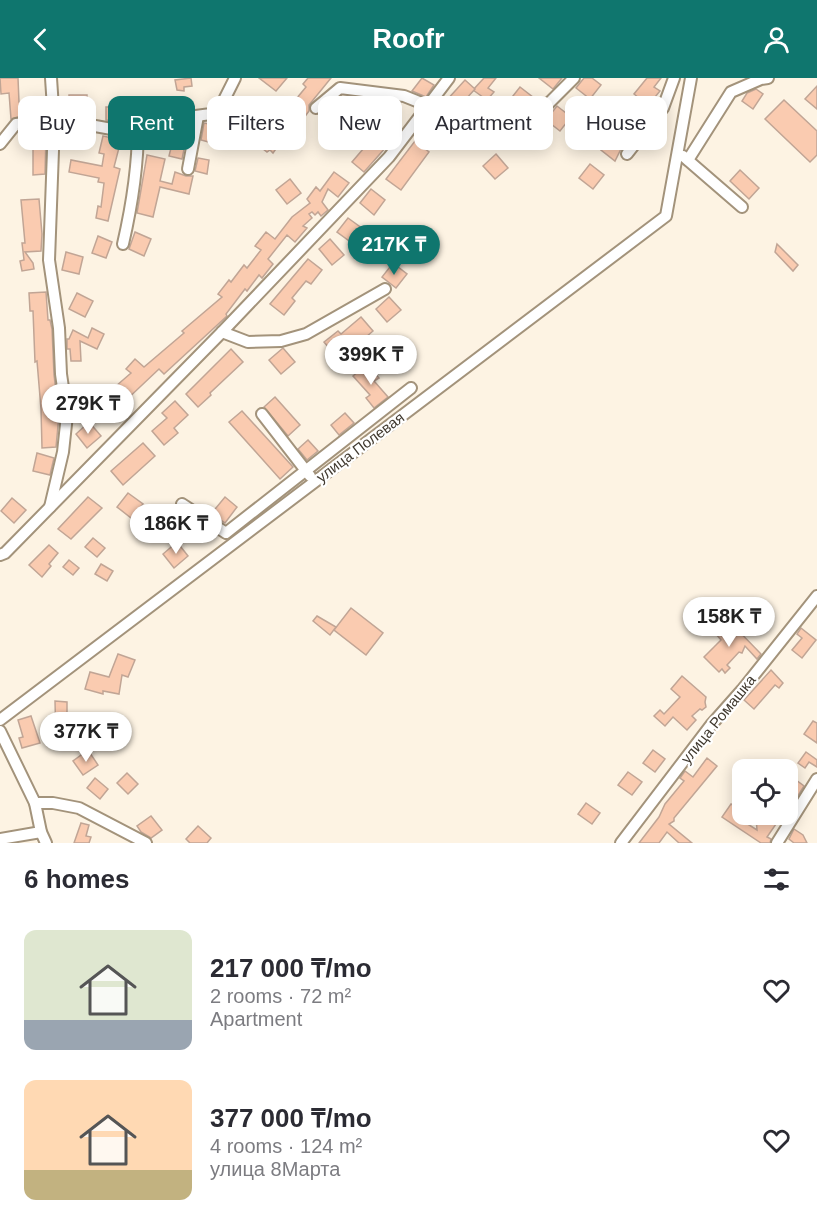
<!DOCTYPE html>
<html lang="en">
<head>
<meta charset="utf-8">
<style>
	body { margin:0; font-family:Arial,sans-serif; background:#f2f2f3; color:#2b2b33; height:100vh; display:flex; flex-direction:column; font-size:22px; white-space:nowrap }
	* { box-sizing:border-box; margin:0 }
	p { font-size:20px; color:#7c7c81 }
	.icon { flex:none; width:33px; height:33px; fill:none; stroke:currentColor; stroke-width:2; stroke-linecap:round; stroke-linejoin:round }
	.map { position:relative; height:765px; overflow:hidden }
	.sheet { display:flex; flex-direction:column; background:#fff; flex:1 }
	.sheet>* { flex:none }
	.guide { position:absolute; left:18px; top:18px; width:782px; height:54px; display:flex; gap:12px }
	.tools { position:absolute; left:732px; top:681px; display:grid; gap:12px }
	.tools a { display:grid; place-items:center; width:66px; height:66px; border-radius:12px; background:#fff; box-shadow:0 3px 15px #0003; font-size:30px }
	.price { position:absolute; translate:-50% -51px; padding:0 14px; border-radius:21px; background:#fff; color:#222; font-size:20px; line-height:39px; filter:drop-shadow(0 2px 3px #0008) }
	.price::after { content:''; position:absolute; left:50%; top:36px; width:18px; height:14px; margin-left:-9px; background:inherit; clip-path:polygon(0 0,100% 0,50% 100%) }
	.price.on { background:#0f766e; color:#fff }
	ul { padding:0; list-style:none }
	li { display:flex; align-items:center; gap:18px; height:150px; padding:0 24px }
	li span { display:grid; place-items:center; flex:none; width:168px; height:120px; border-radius:12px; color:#555 }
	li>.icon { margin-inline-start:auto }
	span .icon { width:72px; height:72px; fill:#fffc; stroke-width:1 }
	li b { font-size:26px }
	h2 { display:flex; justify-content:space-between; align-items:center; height:72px; padding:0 24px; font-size:26px }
	.tag { padding:0 21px; border-radius:12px; background:#fff; box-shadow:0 3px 15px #0003; font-size:21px; line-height:54px }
	.tag.on { background:#0f766e; color:#fff }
	header { display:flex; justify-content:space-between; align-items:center; height:78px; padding:0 24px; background:#0f766e; color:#fff; font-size:27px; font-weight:700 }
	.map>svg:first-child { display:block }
	.building { fill:#facbb0; stroke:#c1a595; stroke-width:1.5 }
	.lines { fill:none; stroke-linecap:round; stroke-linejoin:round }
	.minor-casing { stroke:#a3937b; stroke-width:14 }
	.minor { stroke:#fff; stroke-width:10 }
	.labels { text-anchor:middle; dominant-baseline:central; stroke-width:4.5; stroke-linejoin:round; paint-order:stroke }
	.street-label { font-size:15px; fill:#413a30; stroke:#fff }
</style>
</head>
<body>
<header><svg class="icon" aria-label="back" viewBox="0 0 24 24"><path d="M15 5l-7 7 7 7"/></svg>Roofr<svg class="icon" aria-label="person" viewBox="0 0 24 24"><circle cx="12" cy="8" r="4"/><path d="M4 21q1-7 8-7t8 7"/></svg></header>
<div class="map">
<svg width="817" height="765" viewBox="0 0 817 765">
	<rect width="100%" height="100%" fill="#fdf3e3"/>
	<!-- building -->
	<g class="building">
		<path d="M0,0H18L19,24H28V34H22V38L11,41L9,15L1,16Z"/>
		<path d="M191,0L192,8L184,9V13L177,12L175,2Z"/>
		<path d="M259,0H287L276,13Z"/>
		<path d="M308,0H331L309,27V33L301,44L287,32L306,9L303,6Z"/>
		<path d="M422,0L434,7L426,19L412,13Z"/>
		<path d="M484,0H496L488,10L494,14L487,22L473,12Z"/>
		<path d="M539,0H562L553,11Z"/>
		<path d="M584,0H592L601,7L590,21L576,10Z"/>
		<path d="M647,0H661L654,9L660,13L646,30L651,34L621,71L615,83L601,72L627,38L625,37L639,20L634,16Z"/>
		<path d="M465,2L475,11L465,22L466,24L459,33L446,23Z"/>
		<path d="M817,8V31L805,21Z"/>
		<path d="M520,9L534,20L523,34L509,23Z"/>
		<path d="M756,11L763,16L753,31L742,23L747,15Z"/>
		<rect x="69" y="17" width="18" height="18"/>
		<path d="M784,22L817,53V77L810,84L765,41Z"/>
		<path d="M166,23V34L151,37L150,24Z"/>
		<path d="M334,25L345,34L334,48L320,37Z"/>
		<path d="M557,28L571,39L560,53L546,42Z"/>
		<path d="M106,29H118L119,33H127L126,40H119L118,43L106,42Z"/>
		<path d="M437,32L451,44L440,58L426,47Z"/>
		<path d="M204,45L220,48L216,66L201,62Z"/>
		<path d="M175,49L188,52L182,81L169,78L172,66L153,62L156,51Z"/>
		<path d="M381,50L394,60L364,94L352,84Z"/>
		<path d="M67,51L85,54L81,69L63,65Z"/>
		<path d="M284,52L294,60L285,70L280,65L273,75L270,72L267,74L262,70L270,59L274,63Z"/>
		<path d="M33,57H46L45,96L33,97Z"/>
		<path d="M103,58L121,62L114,89L120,91L108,143L96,140L98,128L101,129L104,105L98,104L99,100L69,94L71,82L102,88L104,76L99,75Z"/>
		<path d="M415,63L429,74L401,112L386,101Z"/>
		<path d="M496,76L508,90L495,101L483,88Z"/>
		<path d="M147,77L165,81L160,103L172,106L175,94L186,98H193L189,116L160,109L153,139L137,135Z"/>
		<path d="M198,80L209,82L207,96L195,93Z"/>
		<path d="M590,86L604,97L593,111L579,100Z"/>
		<path d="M740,92L759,110L749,121L730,103Z"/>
		<path d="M334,94L349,105L338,119L328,111L322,124L328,132L321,138L318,134L315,137L312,134L309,136L312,140L303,148L307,150L295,164L287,157L268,181L273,186L262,200L259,197L247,213L245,211L226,236L227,238L164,296L159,291L123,325L128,331L121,338L115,331L107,339L97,328L108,314L120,313L116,308L131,295L126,291L135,281L144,289L184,255L182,253L222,219L218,216L229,202L231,204L244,187L247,190L261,172L255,168L266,154L275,161L292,139L310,125L307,121L316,109L320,113Z"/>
		<path d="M290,101L301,115L287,126L276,112Z"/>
		<path d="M371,111L385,122L374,137L360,125Z"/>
		<path d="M39,121L42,156L41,173L25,174L33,185L34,191L22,193L20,183L24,182L22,165H25L21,122Z"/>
		<path d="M348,140L363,151L352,165L337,154Z"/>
		<path d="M135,154L151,161L144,178L129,171Z"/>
		<path d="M98,158L112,164L106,180L92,175Z"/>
		<path d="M330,161L344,177L332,187L319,171Z"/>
		<path d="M777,166L798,187L793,193L775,174Z"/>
		<path d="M66,174L83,179L79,196L62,192Z"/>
		<path d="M308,181L322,192L311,206L306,203L292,220L295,223L284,237L270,226Z"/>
		<path d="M393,185L407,196L396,210L382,199Z"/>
		<path d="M46,214L48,242H50L52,251L54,297L59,337L56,369L42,370L41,331L37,283L35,284L33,233H30L29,215Z"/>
		<path d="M77,215L93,223L85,239L69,231Z"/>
		<path d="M389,219L401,232L387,244L376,231Z"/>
		<path d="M361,239L373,253L359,265L356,261L336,278L324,264L338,253L341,256Z"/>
		<path d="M92,250L104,256L97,271L80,263L81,283H71L70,271H67V261H69L73,252L88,260Z"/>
		<path d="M283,270L295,284L281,296L269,282Z"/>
		<path d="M231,271L243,284L210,315L211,317L198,329L186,316Z"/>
		<path d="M367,286L379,300L374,303L388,319L374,330L366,320L370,317L353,298Z"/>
		<path d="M275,319L300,347L288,358L264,329Z"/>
		<path d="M175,323L188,337L174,350L178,355L164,367L152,353L167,340L162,335Z"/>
		<path d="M242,333L293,389L280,401L229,344Z"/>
		<path d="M345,335L354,345L339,357L331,347Z"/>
		<path d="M89,344L101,358L87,370L76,356Z"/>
		<path d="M308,362L318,373L307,382L298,371Z"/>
		<path d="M143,365L155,378L123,407L111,393Z"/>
		<path d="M37,375L54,380L50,397L33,393Z"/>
		<path d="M128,415L143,426L131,440L117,429Z"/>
		<path d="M88,419L102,430L71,461L58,451Z"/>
		<path d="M225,419L237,429L225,445L211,436Z"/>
		<path d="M12,420L26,432L14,445L1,433Z"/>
		<path d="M93,460L105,470L97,479L85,469Z"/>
		<path d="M177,464L188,478L174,490L163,476Z"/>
		<path d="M49,467L58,475L49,486L51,488L42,499L29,487Z"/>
		<path d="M69,482L79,490L73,497L63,489Z"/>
		<path d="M101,486L113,493L107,503L95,496Z"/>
		<path d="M351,530L383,555L366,577L334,552Z"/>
		<path d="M317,538L336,549L330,557L313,543Z"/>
		<path d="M729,543L761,576L757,581L745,568L742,575L739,574L727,587L730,590L725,595L722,591L719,594L704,579L721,562L716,556Z"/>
		<path d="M801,550L816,562L802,580L792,572L802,560L797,556Z"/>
		<path d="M118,576L135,582L128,599L122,597L119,616L103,613V616L85,611L90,594L109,599Z"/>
		<path d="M771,592L783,605L779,610L775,607L754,631L744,622Z"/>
		<path d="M682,598L706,619L705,624L706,629L702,632L700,631L692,638L696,642L687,652L673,639L665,648L654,638L660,632L664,636L680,619L671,611Z"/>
		<path d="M55,623L67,624V638H62L63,662L56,663Z"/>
		<path d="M31,638L40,665L22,670L19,660L23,659L18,642Z"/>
		<path d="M83,643L98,645L96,658L81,655Z"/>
		<path d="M813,643L817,645V665L804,656Z"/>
		<path d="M88,672L98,687L83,697L73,683Z"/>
		<path d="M653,672L665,681L655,694L643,685Z"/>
		<path d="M806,674L817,682V689L809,684L805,690L798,685Z"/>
		<path d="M707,680L717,688L674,740V743L669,746L692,765H679L667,754L659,765H639L659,739L665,726L684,703L680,700L685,693L693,699Z"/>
		<path d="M628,694L642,704L632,717L618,707Z"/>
		<path d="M127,695L138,706L128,716L117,705Z"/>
		<path d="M788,696L804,708L796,721L788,715Z"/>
		<path d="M95,700L108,711L100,721L87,710Z"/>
		<path d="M586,725L600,735L592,746L578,736Z"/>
		<path d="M731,726L740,731L735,738L757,752L756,739L757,736H783L767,759L771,761L770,765H761L722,739Z"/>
		<path d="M151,738L162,752L151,760L141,754L137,748Z"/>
		<path d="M81,745L89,747L86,758L91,759L89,765H74Z"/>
		<path d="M198,748L211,760L207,765H190L186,761Z"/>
		<path d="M794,751L803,757L807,765H794L789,761Z"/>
	</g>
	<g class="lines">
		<defs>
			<g id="minor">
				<path d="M316,30L340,10L404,18L429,28"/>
				<path d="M532,42L574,0"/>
				<path d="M138,49L157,43L211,36L223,24L235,0"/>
				<path d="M0,66L16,46L34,44L54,45L68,43L117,52L138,49C138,89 132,127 123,166"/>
				<path d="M627,76L663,30L674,0"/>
				<path d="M683,78L742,129"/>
				<path d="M688,82L731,14L761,1L768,0"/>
				<path d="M188,91L198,38"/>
				<path d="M222,254L248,264L281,263L306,256L385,211"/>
				<path d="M262,336L310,398"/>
				<path d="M182,426L226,455L411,310"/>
				<path d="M50,429L63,374L67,337L61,296L59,250L49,182L54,45L51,0"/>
				<path d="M0,477L5,475L222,254L389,79L449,0"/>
				<path d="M0,642L666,138L691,0"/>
				<path d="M0,653L35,725L41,754L46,765"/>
				<path d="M35,725H53L79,730L146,765"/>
				<path d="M0,761L41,754"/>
				<path d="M621,765L711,647L742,612L817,518"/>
				<path d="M777,765L817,701"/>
			</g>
		</defs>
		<!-- minor casing -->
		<use href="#minor" class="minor-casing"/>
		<!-- minor -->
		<use href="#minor" class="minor"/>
	</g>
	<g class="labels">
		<!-- street labels -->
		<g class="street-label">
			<text transform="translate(360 369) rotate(-37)">улица Полевая</text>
			<text transform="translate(718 641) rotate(-51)">улица Ромашка</text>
		</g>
	</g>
</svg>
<div class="tools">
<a><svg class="icon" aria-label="locate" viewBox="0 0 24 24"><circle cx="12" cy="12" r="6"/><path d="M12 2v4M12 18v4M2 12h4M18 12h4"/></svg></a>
</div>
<b class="price on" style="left:394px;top:198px">217K ₸</b>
<b class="price" style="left:371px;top:308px">399K ₸</b>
<b class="price" style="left:88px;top:357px">279K ₸</b>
<b class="price" style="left:176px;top:477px">186K ₸</b>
<b class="price" style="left:729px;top:570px">158K ₸</b>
<b class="price" style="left:86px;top:685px">377K ₸</b>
<div class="guide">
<a class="tag">Buy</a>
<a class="tag on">Rent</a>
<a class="tag">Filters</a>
<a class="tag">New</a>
<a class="tag">Apartment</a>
<a class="tag">House</a>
</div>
</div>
<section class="sheet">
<h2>6 homes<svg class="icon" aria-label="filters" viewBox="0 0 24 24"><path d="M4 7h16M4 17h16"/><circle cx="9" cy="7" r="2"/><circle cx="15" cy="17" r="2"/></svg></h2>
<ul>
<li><span style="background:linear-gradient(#dfe7d0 75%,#9aa5b1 0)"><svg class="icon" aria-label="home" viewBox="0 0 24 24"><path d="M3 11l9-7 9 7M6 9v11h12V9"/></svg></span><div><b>217 000 ₸/mo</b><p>2 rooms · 72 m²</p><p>Apartment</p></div><svg class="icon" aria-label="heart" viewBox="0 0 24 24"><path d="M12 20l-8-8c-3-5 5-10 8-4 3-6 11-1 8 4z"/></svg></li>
<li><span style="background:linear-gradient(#ffd9b3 75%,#c2b280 0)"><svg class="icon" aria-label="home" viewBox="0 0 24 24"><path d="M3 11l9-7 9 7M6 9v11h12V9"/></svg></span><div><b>377 000 ₸/mo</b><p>4 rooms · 124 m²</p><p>улица 8Марта</p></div><svg class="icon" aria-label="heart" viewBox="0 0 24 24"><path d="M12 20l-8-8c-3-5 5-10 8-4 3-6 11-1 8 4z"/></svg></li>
</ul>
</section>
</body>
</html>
